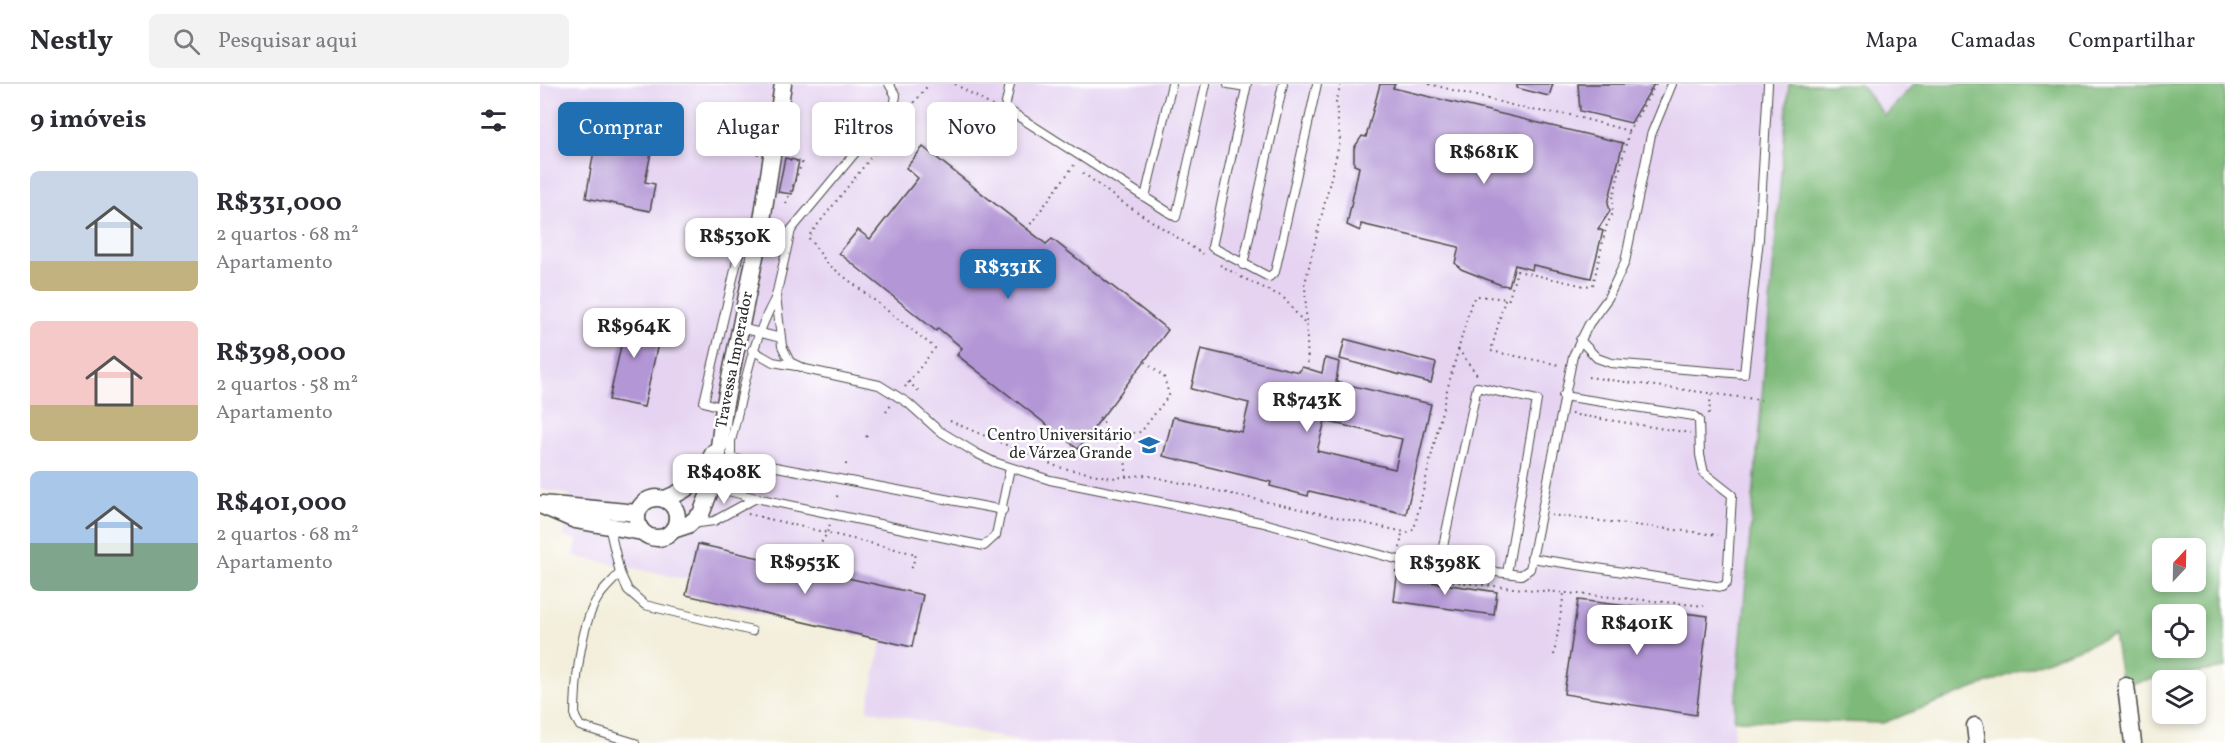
<!DOCTYPE html>
<html lang="pt">
<head>
<meta charset="utf-8">
<style>
	body { margin:0; font-family:Vollkorn,serif; background:#f2f2f3; color:#2b2b33; height:100vh; display:flex; flex-direction:column; font-size:22px; white-space:nowrap }
	* { box-sizing:border-box; margin:0 }
	p { font-size:20px; color:#7c7c81 }
	.icon { flex:none; width:33px; height:33px; fill:none; stroke:currentColor; stroke-width:2; stroke-linecap:round; stroke-linejoin:round }
	.map { position:relative; flex:1; overflow:hidden }
	.sheet { display:flex; flex-direction:column; background:#fff; width:540px }
	.sheet>* { flex:none }
	.banner { position:absolute; left:18px; top:18px; width:570px; height:54px; display:flex; gap:12px }
	.needle { width:39px; rotate:22deg }
	.buttons { position:absolute; left:1612px; top:454px; display:grid; gap:12px }
	.buttons a { display:grid; place-items:center; width:54px; height:54px; border-radius:9px; background:#fff; box-shadow:0 3px 9px #0003; font-size:30px }
	.price { position:absolute; translate:-50% -51px; padding:0 14px; border-radius:12px; background:#fff; color:#222; font-size:20px; line-height:39px; filter:drop-shadow(0 2px 3px #0008) }
	.price::after { content:''; position:absolute; left:50%; top:36px; width:18px; height:14px; margin-left:-9px; background:inherit; clip-path:polygon(0 0,100% 0,50% 100%) }
	.price.active { background:#1f6fb2; color:#fff }
	ul { padding:0; list-style:none }
	li { display:flex; align-items:center; gap:18px; height:150px; padding:0 30px }
	li span { display:grid; place-items:center; flex:none; width:168px; height:120px; border-radius:9px; color:#555 }
	li>.icon { margin-inline-start:auto }
	span .icon { width:72px; height:72px; fill:#fffc; stroke-width:1 }
	li b { font-size:26px }
	h2 { display:flex; justify-content:space-between; align-items:center; height:72px; padding:0 30px; font-size:26px }
	.tag { padding:0 21px; border-radius:9px; background:#fff; box-shadow:0 3px 9px #0003; font-size:21px; line-height:54px }
	.tag.active { background:#1f6fb2; color:#fff }
	header { display:flex; align-items:center; gap:36px; box-sizing:border-box; height:84px; padding:0 30px; background:#fff; border-bottom:2px solid #e1e1e2 }
	header strong { font-size:28px }
	nav { display:flex; gap:33px; margin-inline-start:auto; font-size:21px }
	.search { width:420px; height:54px; background:#f2f2f3; display:flex; align-items:center; gap:15px; box-sizing:border-box; padding:0 21px; border-radius:9px; color:#7c7c81; font-size:22px }
	main { display:flex; flex:1; min-height:0 }
	.map>svg:first-child { display:block }
	.built { fill:#e5d3f1 }
	.forest { fill:#7db978; stroke:#547252; stroke-width:1.5; fill-rule:evenodd }
	.building { fill:#b396d5; fill-rule:evenodd }
	.lines { fill:none; stroke-linecap:round; stroke-linejoin:round }
	.lane-casing { stroke:#494846; stroke-width:10 }
	.street-casing { stroke:#494846; stroke-width:19 }
	.path { stroke:#494846; stroke-width:2; stroke-dasharray:1.5 4.5; stroke-linecap:butt }
	.lane { stroke:#fff; stroke-width:8 }
	.street { stroke:#fff; stroke-width:16 }
	.labels { text-anchor:middle; dominant-baseline:central; stroke-width:5; stroke-linejoin:round; paint-order:stroke }
	.street-label { font-size:16px; fill:#2b2b2b; stroke:#fff }
	.poi-label { font-size:16px; fill:#2b2b2b; stroke:#fff; text-anchor:end }
</style>
</head>
<body>
<header>
<strong>Nestly</strong>
<div class="search"><svg class="icon" aria-label="search" viewBox="0 0 24 24"><circle cx="10" cy="10" r="6"/><path d="M15 15l6 6"/></svg>Pesquisar aqui</div>
<nav><a>Mapa</a><a>Camadas</a><a>Compartilhar</a></nav>
</header>
<main>
<section class="sheet">
<h2>9 imóveis<svg class="icon" aria-label="filters" viewBox="0 0 24 24"><path d="M4 7h16M4 17h16"/><circle cx="9" cy="7" r="2"/><circle cx="15" cy="17" r="2"/></svg></h2>
<ul>
<li><span style="background:linear-gradient(#c9d6e8 75%,#c2b280 0)"><svg class="icon" aria-label="home" viewBox="0 0 24 24"><path d="M3 11l9-7 9 7M6 9v11h12V9"/></svg></span><div><b>R$331,000</b><p>2 quartos · 68 m²</p><p>Apartamento</p></div></li>
<li><span style="background:linear-gradient(#f6c9c9 70%,#c2b280 0)"><svg class="icon" aria-label="home" viewBox="0 0 24 24"><path d="M3 11l9-7 9 7M6 9v11h12V9"/></svg></span><div><b>R$398,000</b><p>2 quartos · 58 m²</p><p>Apartamento</p></div></li>
<li><span style="background:linear-gradient(#a9c7e8 60%,#7fa58c 0)"><svg class="icon" aria-label="home" viewBox="0 0 24 24"><path d="M3 11l9-7 9 7M6 9v11h12V9"/></svg></span><div><b>R$401,000</b><p>2 quartos · 68 m²</p><p>Apartamento</p></div></li>
</ul>
</section>
<div class="map">
<svg width="1685" height="659" viewBox="0 0 1685 659">
	<rect width="100%" height="100%" fill="#fff"/>
	<filter id="ink" filterUnits="userSpaceOnUse"><feTurbulence type="fractalNoise" baseFrequency=".0167" numOctaves="2"/><feDisplacementMap in="SourceGraphic" scale="12" xChannelSelector="R" yChannelSelector="G"/><feConvolveMatrix kernelMatrix="1 2 1 2 8 2 1 2 1" color-interpolation-filters="sRGB"/></filter>
	<filter id="wash" filterUnits="userSpaceOnUse"><feTurbulence type="fractalNoise" baseFrequency=".008" numOctaves="4" result="noise"/><feDisplacementMap in="SourceGraphic" scale="24" xChannelSelector="R" yChannelSelector="G"/><feGaussianBlur stdDeviation="1.35" result="paint"/><feColorMatrix in="noise" values="0 0 0 0 0 0 0 0 0 0 0 0 0 0 0 0 0 1.4 0 .05"/><feComposite in="paint" operator="in"/></filter>
	<g filter="url(#wash)">
		<rect width="100%" height="100%" fill="#f3efdc"/>
		<!-- built -->
		<g class="built">
			<path d="M0,0H1249L1193,659H491L327,626L342,556L146,511L149,496L34,472L37,456L24,453L30,411L0,405Z"/>
			<path d="M1320,0H1374L1345,32Z"/>
		</g>
		<!-- forest -->
		<path class="forest" d="M1249,0H1320L1345,32L1374,0H1685V584L1582,600L1574,551L1343,639L1194,636ZM1623,465H1656V498H1623ZM1623,531H1656V564H1623Z"/>
		<g id="blocks">
			<!-- building -->
			<g class="building">
				<path d="M840,0H855L853,4L1083,59L1068,119L1070,127L1058,145L1063,147L1051,194L993,181L992,186L975,181L969,202L961,201L921,185L915,179L919,163L821,140L820,147L807,141L819,83L814,81V64L822,52L826,53Z"/>
				<path d="M977,0H1013L1009,12L977,4Z"/>
				<path d="M1038,0H1114L1091,39L1040,27Z"/>
				<path d="M211,33L225,36L218,70L204,67Z"/>
				<path d="M56,54L112,64L105,98L115,100L110,127L46,114Z"/>
				<path d="M383,63L506,160L512,155L628,246L538,365L417,271L422,264L398,244L396,247L299,169L318,146L330,155L378,94L366,84Z"/>
				<path d="M245,74L259,77L252,110L238,108Z"/>
				<path d="M75,230L122,241L104,323L69,316L83,253L70,250Z"/>
				<path d="M805,255L896,279L891,299L800,275Z"/>
				<path d="M661,265L759,288L762,283L782,289L785,274L799,278L796,298L891,320L866,430L769,407L768,412L730,402L731,398L623,372L633,333L702,348L709,319L651,305ZM785,337L862,355L855,385L777,367Z"/>
				<path d="M158,460L383,511L372,563L146,511Z"/>
				<path d="M857,493L957,508L954,531L854,517Z"/>
				<path d="M1038,516L1168,532L1156,631L1024,610Z"/>
			</g>
		</g>
	</g>
	<g filter="url(#ink)">
		<use href="#blocks" fill-opacity="0" stroke="#494846" stroke-width="1.5"/>
		<g class="lines">
			<defs>
				<g id="lane">
					<path d="M349,0L356,12L354,22L251,146L236,212L242,262L250,278L265,285L339,301L368,319L398,346L436,369L454,378L510,396L720,438L863,477L981,491L990,485L1033,272L1049,240L1068,214L1085,178L1111,51L1132,0"/>
					<path d="M470,0L465,24L636,133L666,0"/>
					<path d="M688,0L706,3"/>
					<path d="M707,0L672,163L729,193L735,188L777,0"/>
					<path d="M605,113L632,0"/>
					<path d="M703,181L743,0"/>
					<path d="M236,213C210,260 204,306 191,357V372L194,375L463,426"/>
					<path d="M201,244L241,254"/>
					<path d="M1040,256L1057,274L1071,279L1204,290L1219,155L1228,0"/>
					<path d="M212,266L233,278L256,282"/>
					<path d="M184,324L164,318L202,156L207,150L220,143"/>
					<path d="M188,407L216,414"/>
					<path d="M152,440L174,437L216,414L444,462L456,451L470,384"/>
					<path d="M69,442L80,489L88,506L105,521L212,547"/>
					<path d="M991,474L1182,503L1187,499L1192,411L1164,389L1160,371L1159,336L1154,332L1023,312"/>
					<path d="M899,481L937,303L997,316L967,489"/>
					<path d="M80,489C72,498 62,506 56,517C40,545 35,601 35,633L40,642L95,659"/>
				</g>
				<g id="street">
					<circle cx="117" cy="434" r="20"/>
					<path d="M125,415C153,404 160,395 174,368"/>
					<path d="M2,420L97,429"/>
					<path d="M0,421L35,436L102,448"/>
					<path d="M133,446L148,441L161,430L175,394L184,324L221,143L243,0"/>
					<path d="M1586,602L1593,659"/>
					<path d="M1435,642L1437,659"/>
				</g>
			</defs>
			<!-- lane casing -->
			<use href="#lane" class="lane-casing"/>
			<!-- street casing -->
			<use href="#street" class="street-casing"/>
			<!-- path -->
			<g class="path">
				<path d="M415,0L454,23"/>
				<path d="M889,0L991,26L1030,31L1089,47L1116,0"/>
				<path d="M543,89L576,114L663,170"/>
				<path d="M246,119L262,79L247,75"/>
				<path d="M487,145L534,81"/>
				<path d="M680,181L696,190"/>
				<path d="M701,193L743,213L765,240"/>
				<path d="M965,215L951,267L1020,281"/>
				<path d="M918,265L938,292"/>
				<path d="M768,285L765,199L800,57L796,18L801,0"/>
				<path d="M1048,293L1221,316"/>
				<path d="M368,298L380,308"/>
				<path d="M365,303L395,264L288,180L268,153L389,0"/>
				<path d="M346,328L351,321"/>
				<path d="M1031,330L1150,349"/>
				<path d="M1169,330L1171,310"/>
				<path d="M559,333C574,351 588,368 586,393"/>
				<path d="M410,337L518,383L572,394L605,391L869,449L874,445L907,306L932,216L937,212L969,215L977,187L1045,202L1053,201L1067,140L1073,129V114L1089,47"/>
				<path d="M575,352L601,348L629,311L624,293L602,275"/>
				<path d="M326,353L329,349"/>
				<path d="M306,381V378"/>
				<path d="M297,413L298,409"/>
				<path d="M208,430L376,470L371,486"/>
				<path d="M1011,431L1178,451"/>
				<path d="M111,460L123,459"/>
				<path d="M860,464L862,449"/>
				<path d="M268,485C272,467 286,457 290,440"/>
				<path d="M856,487V490C959,505 1061,511 1164,522"/>
				<path d="M1014,571L1024,509"/>
			</g>
			<!-- lane -->
			<use href="#lane" class="lane"/>
			<!-- street -->
			<use href="#street" class="street"/>
		</g>
	</g>
	<!-- icons -->
	<defs>
		<symbol id="university-bare" viewBox="-9 -9 18 18"><path d="M0-5L7-2L0 1L-7-2ZM-4 1L0 2.5L4 1V4Q0 6-4 4Z" fill="#1f6fb2" stroke="#fff" stroke-width="2.5" paint-order="stroke"/></symbol>
	</defs>
	<g fill-rule="evenodd">
		<use href="#university-bare" x="594" y="346" width="30" height="30"/>
	</g>
	<g class="labels">
		<!-- street labels -->
		<g class="street-label">
			<text transform="translate(195 276) rotate(-79)">Travessa Imperador</text>
		</g>
		<!-- poi labels -->
		<g class="poi-label">
			<text x="592" y="352">Centro Universitário<tspan x="592" dy="18">de Várzea Grande</tspan></text>
		</g>
	</g>
</svg>
<div class="buttons">
<a><svg class="needle" viewBox="-14 -14 28 28"><path d="M0-13l5 13h-10z" fill="#e53935"/><path d="M0 13l5-13h-10z" fill="#7c7c81"/></svg></a>
<a><svg class="icon" aria-label="locate" viewBox="0 0 24 24"><circle cx="12" cy="12" r="6"/><path d="M12 2v4M12 18v4M2 12h4M18 12h4"/></svg></a>
<a><svg class="icon" aria-label="layers" viewBox="0 0 24 24"><path d="M12 4l9 5-9 5-9-5zM3 14l9 5 9-5"/></svg></a>
</div>
<b class="price" style="left:944px;top:101px">R$681K</b>
<b class="price" style="left:195px;top:185px">R$530K</b>
<b class="price active" style="left:468px;top:216px">R$331K</b>
<b class="price" style="left:94px;top:275px">R$964K</b>
<b class="price" style="left:767px;top:349px">R$743K</b>
<b class="price" style="left:184px;top:421px">R$408K</b>
<b class="price" style="left:265px;top:511px">R$953K</b>
<b class="price" style="left:905px;top:512px">R$398K</b>
<b class="price" style="left:1097px;top:572px">R$401K</b>
<div class="banner">
<a class="tag active">Comprar</a>
<a class="tag">Alugar</a>
<a class="tag">Filtros</a>
<a class="tag">Novo</a>
</div>
</div>
</main>
</body>
</html>
